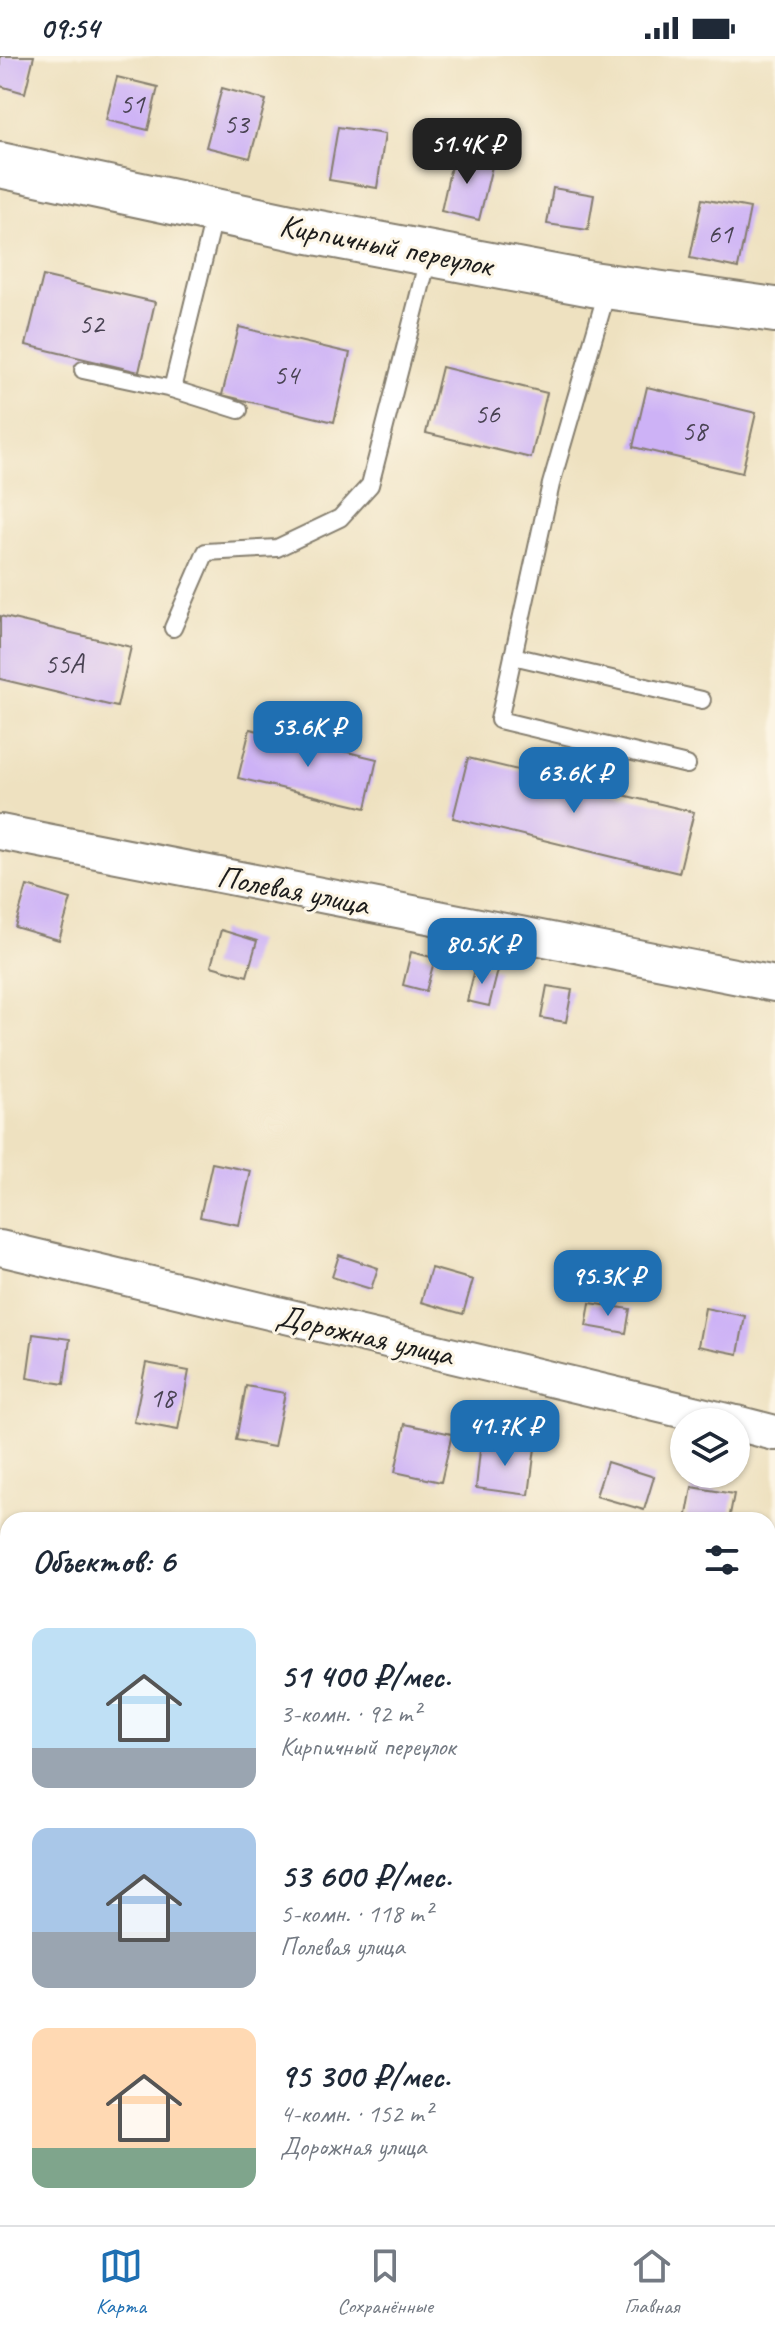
<!DOCTYPE html>
<html lang="ru">
<head>
<meta charset="utf-8">
<style>
	body { margin:0; font-family:Caveat,sans-serif; background:#f6f6f7; color:#1f2937; height:100vh; display:flex; flex-direction:column; font-size:30px; white-space:nowrap }
	* { box-sizing:border-box; margin:0 }
	p { font-size:26px; color:#747a83 }
	.icon { flex:none; width:44px; height:44px; fill:none; stroke:currentColor; stroke-width:2; stroke-linecap:round; stroke-linejoin:round }
	.map { position:relative; flex:1; overflow:hidden }
	.sheet { position:absolute; left:0px; top:1456px; width:776px; height:714px; display:flex; flex-direction:column; background:#fff; border-radius:24px 24px 0 0; box-shadow:0 2px 6px #0004 }
	.sheet>* { flex:none }
	.tools { position:absolute; left:670px; top:1352px; display:grid; gap:16px }
	.tools a { display:grid; place-items:center; width:80px; height:80px; border-radius:50%; background:#fff; box-shadow:0 2px 6px #0004; font-size:40px }
	.price { position:absolute; translate:-50% -68px; padding:0 18px; border-radius:16px; background:#1f6fb2; color:#fff; font-size:26px; line-height:52px; filter:drop-shadow(0 2px 4px #0008) }
	.price::after { content:''; position:absolute; left:50%; top:48px; width:24px; height:18px; margin-left:-12px; background:inherit; clip-path:polygon(0 0,100% 0,50% 100%) }
	.price.current { background:#222; color:#fff }
	ul { padding:0; list-style:none }
	li { display:flex; align-items:center; gap:24px; height:200px; padding:0 32px }
	li span { display:grid; place-items:center; flex:none; width:224px; height:160px; border-radius:16px; color:#555 }
	li>.icon { margin-inline-start:auto }
	span .icon { width:96px; height:96px; fill:#fffc; stroke-width:1 }
	li b { font-size:34px }
	h2 { display:flex; justify-content:space-between; align-items:center; height:96px; padding:0 32px; font-size:34px }
	.status { display:flex; justify-content:space-between; align-items:center; height:56px; padding:0 40px; background:#fff; direction:ltr }
	.status svg { height:22px; fill:currentColor }
	.dock { display:flex; justify-content:space-around; align-items:center; height:112px; border-top:2px solid #e0e1e3; background:#fff; font-size:22px; color:#747a83 }
	.dock a { display:grid; justify-items:center; gap:4px }
	.dock .current { color:#1f6fb2 }
	.map>svg:first-child { display:block }
	.building { fill:#cdb2f6 }
	.lines { fill:none; stroke-linecap:round; stroke-linejoin:round }
	.lane-casing { stroke:#857e6e; stroke-width:20 }
	.street-casing { stroke:#857e6e; stroke-width:38 }
	.secondary-casing { stroke:#857e6e; stroke-width:48 }
	.lane { stroke:#fff; stroke-width:16 }
	.street { stroke:#fff; stroke-width:34 }
	.secondary { stroke:#fff; stroke-width:44 }
	.labels { text-anchor:middle; dominant-baseline:central; stroke-width:6; stroke-linejoin:round; paint-order:stroke }
	.number-label { font-size:28px; fill:#484252 }
	.street-label { font-size:32px; fill:#1c1c1c; stroke:#fcf5e5 }
</style>
</head>
<body>
<div class="status"><b>09:54</b><svg viewBox="0 0 49 12"><path d="M0 12V9h3v3zM5 12V6h3v6zM10 12V3h3v9zM15 12V0h3v12zM26 1h20v11H26zM47 4h2v5h-2z"/></svg></div>
<div class="map">
<svg width="775" height="2169" viewBox="0 0 775 2169">
	<rect width="100%" height="100%" fill="#fcf5e5"/>
	<filter id="ink" filterUnits="userSpaceOnUse"><feTurbulence type="fractalNoise" baseFrequency=".0125" numOctaves="2"/><feDisplacementMap in="SourceGraphic" scale="16" xChannelSelector="R" yChannelSelector="G"/><feConvolveMatrix kernelMatrix="1 2 1 2 8 2 1 2 1" color-interpolation-filters="sRGB"/></filter>
	<filter id="wash" filterUnits="userSpaceOnUse"><feTurbulence type="fractalNoise" baseFrequency=".006" numOctaves="4" result="noise"/><feDisplacementMap in="SourceGraphic" scale="32" xChannelSelector="R" yChannelSelector="G"/><feGaussianBlur stdDeviation="1.8" result="paint"/><feColorMatrix in="noise" values="0 0 0 0 0 0 0 0 0 0 0 0 0 0 0 0 0 1.4 0 .05"/><feComposite in="paint" operator="in"/></filter>
	<g filter="url(#wash)">
		<rect width="100%" height="100%" fill="#eee1c0"/>
		<g id="blocks">
			<!-- building -->
			<g class="building">
				<path d="M0,0H34L25,37L0,30Z"/>
				<path d="M117,21L158,31L148,74L106,64Z"/>
				<path d="M222,32L266,44L250,102L206,91Z"/>
				<path d="M338,71L385,78L377,132L329,124Z"/>
				<path d="M454,97L493,106L479,164L441,155Z"/>
				<path d="M553,132L594,139L588,174L547,168Z"/>
				<path d="M702,143L750,152L738,212L690,202Z"/>
				<path d="M43,220L155,246L139,316L26,289Z"/>
				<path d="M239,271L350,297L334,366L222,339Z"/>
				<path d="M442,311L547,337L531,402L426,377Z"/>
				<path d="M647,331L756,357L742,417L633,391Z"/>
				<path d="M0,560L131,591L117,651L0,623Z"/>
				<path d="M250,673L377,703L366,752L238,722Z"/>
				<path d="M468,702L694,756L679,817L453,762Z"/>
				<path d="M27,830L71,843L59,884L15,871Z"/>
				<path d="M221,874L257,885L247,920L211,910Z"/>
				<path d="M411,896L435,902L426,935L403,929Z"/>
				<path d="M476,909L498,914L489,950L467,945Z"/>
				<path d="M547,930L572,934L566,966L541,962Z"/>
				<path d="M212,1107L251,1115L239,1169L200,1161Z"/>
				<path d="M339,1199L378,1212L371,1233L332,1221Z"/>
				<path d="M431,1212L473,1224L463,1258L421,1246Z"/>
				<path d="M590,1247L630,1253L626,1277L586,1270Z"/>
				<path d="M705,1252L745,1260L738,1298L698,1290Z"/>
				<path d="M33,1278L70,1283L64,1328L27,1322Z"/>
				<path d="M146,1307L189,1315L178,1374L134,1366Z"/>
				<path d="M246,1330L285,1337L274,1391L236,1384Z"/>
				<path d="M405,1368L452,1378L441,1426L395,1416Z"/>
				<path d="M481,1385L535,1392L529,1439L476,1432Z"/>
				<path d="M607,1406L654,1421L644,1454L596,1440Z"/>
				<path d="M692,1431L734,1438L729,1464H686Z"/>
				<path d="M7,1632H8V1668L0,1666Z"/>
				<path d="M774,1718H775V1762L768,1761V1744Z"/>
				<path d="M768,1975L775,1977V2030L768,2028Z"/>
				<path d="M0,2151L8,2152V2162H34L33,2169H0Z"/>
			</g>
		</g>
	</g>
	<g filter="url(#ink)">
		<use href="#blocks" fill-opacity="0" stroke="#857e6e" stroke-width="2"/>
		<g class="lines">
			<defs>
				<g id="lane">
					<path d="M215,157L172,333L239,354"/>
					<path d="M608,232L551,428L499,664L687,709"/>
					<path d="M83,314L172,333"/>
					<path d="M173,572L206,496L277,492L340,462L370,429L429,199"/>
					<path d="M513,600L702,644"/>
				</g>
				<g id="street">
					<path d="M0,776L775,928"/>
					<path d="M0,1192L731,1366"/>
					<path d="M736,1367L775,1377"/>
					<path d="M0,1721L8,1723"/>
					<path d="M768,1905L775,1906"/>
				</g>
				<path id="secondary" d="M0,109L309,175L592,228L775,254"/>
			</defs>
			<!-- lane casing -->
			<use href="#lane" class="lane-casing"/>
			<!-- street casing -->
			<use href="#street" class="street-casing"/>
			<!-- secondary casing -->
			<use href="#secondary" class="secondary-casing"/>
			<!-- lane -->
			<use href="#lane" class="lane"/>
			<!-- street -->
			<use href="#street" class="street"/>
			<!-- secondary -->
			<use href="#secondary" class="secondary"/>
		</g>
	</g>
	<g class="labels">
		<!-- number labels -->
		<g class="number-label">
			<text x="132" y="47">51</text>
			<text x="236" y="67">53</text>
			<text x="720" y="177">61</text>
			<text x="91" y="267">52</text>
			<text x="286" y="318">54</text>
			<text x="487" y="357">56</text>
			<text x="694" y="374">58</text>
			<text x="64" y="607">55А</text>
			<text x="162" y="1341">18</text>
		</g>
		<!-- street labels -->
		<g class="street-label">
			<text transform="translate(386 189) rotate(11)">Кирпичный переулок</text>
			<text transform="translate(293 834) rotate(11)">Полевая улица</text>
			<text transform="translate(365 1279) rotate(13)">Дорожная улица</text>
		</g>
	</g>
</svg>
<div class="tools">
<a><svg class="icon" aria-label="layers" viewBox="0 0 24 24"><path d="M12 4l9 5-9 5-9-5zM3 14l9 5 9-5"/></svg></a>
</div>
<b class="price current" style="left:467px;top:130px">51.4K ₽</b>
<b class="price" style="left:308px;top:713px">53.6K ₽</b>
<b class="price" style="left:574px;top:759px">63.6K ₽</b>
<b class="price" style="left:482px;top:930px">80.5K ₽</b>
<b class="price" style="left:608px;top:1262px">95.3K ₽</b>
<b class="price" style="left:505px;top:1412px">41.7K ₽</b>
<section class="sheet">
<h2>Объектов: 6<svg class="icon" aria-label="filters" viewBox="0 0 24 24"><path d="M4 7h16M4 17h16"/><circle cx="9" cy="7" r="2"/><circle cx="15" cy="17" r="2"/></svg></h2>
<ul>
<li><span style="background:linear-gradient(#bfe0f5 75%,#9aa5b1 0)"><svg class="icon" aria-label="home" viewBox="0 0 24 24"><path d="M3 11l9-7 9 7M6 9v11h12V9"/></svg></span><div><b>51 400 ₽/мес.</b><p>3-комн. · 92 m²</p><p>Кирпичный переулок</p></div></li>
<li><span style="background:linear-gradient(#a9c7e8 65%,#9aa5b1 0)"><svg class="icon" aria-label="home" viewBox="0 0 24 24"><path d="M3 11l9-7 9 7M6 9v11h12V9"/></svg></span><div><b>53 600 ₽/мес.</b><p>5-комн. · 118 m²</p><p>Полевая улица</p></div></li>
<li><span style="background:linear-gradient(#ffd9b3 75%,#7fa58c 0)"><svg class="icon" aria-label="home" viewBox="0 0 24 24"><path d="M3 11l9-7 9 7M6 9v11h12V9"/></svg></span><div><b>95 300 ₽/мес.</b><p>4-комн. · 152 m²</p><p>Дорожная улица</p></div></li>
</ul>
</section>
</div>
<nav class="dock">
<a class="current"><svg class="icon" aria-label="map" viewBox="0 0 24 24"><path d="M3 6l6-2 6 2 6-2v14l-6 2-6-2-6 2zM9 4v14M15 6v14"/></svg>Карта</a>
<a><svg class="icon" aria-label="saved" viewBox="0 0 24 24"><path d="M7 4h10v16l-5-4-5 4z"/></svg>Сохранённые</a>
<a><svg class="icon" aria-label="home" viewBox="0 0 24 24"><path d="M3 11l9-7 9 7M6 9v11h12V9"/></svg>Главная</a>
</nav>
</body>
</html>
